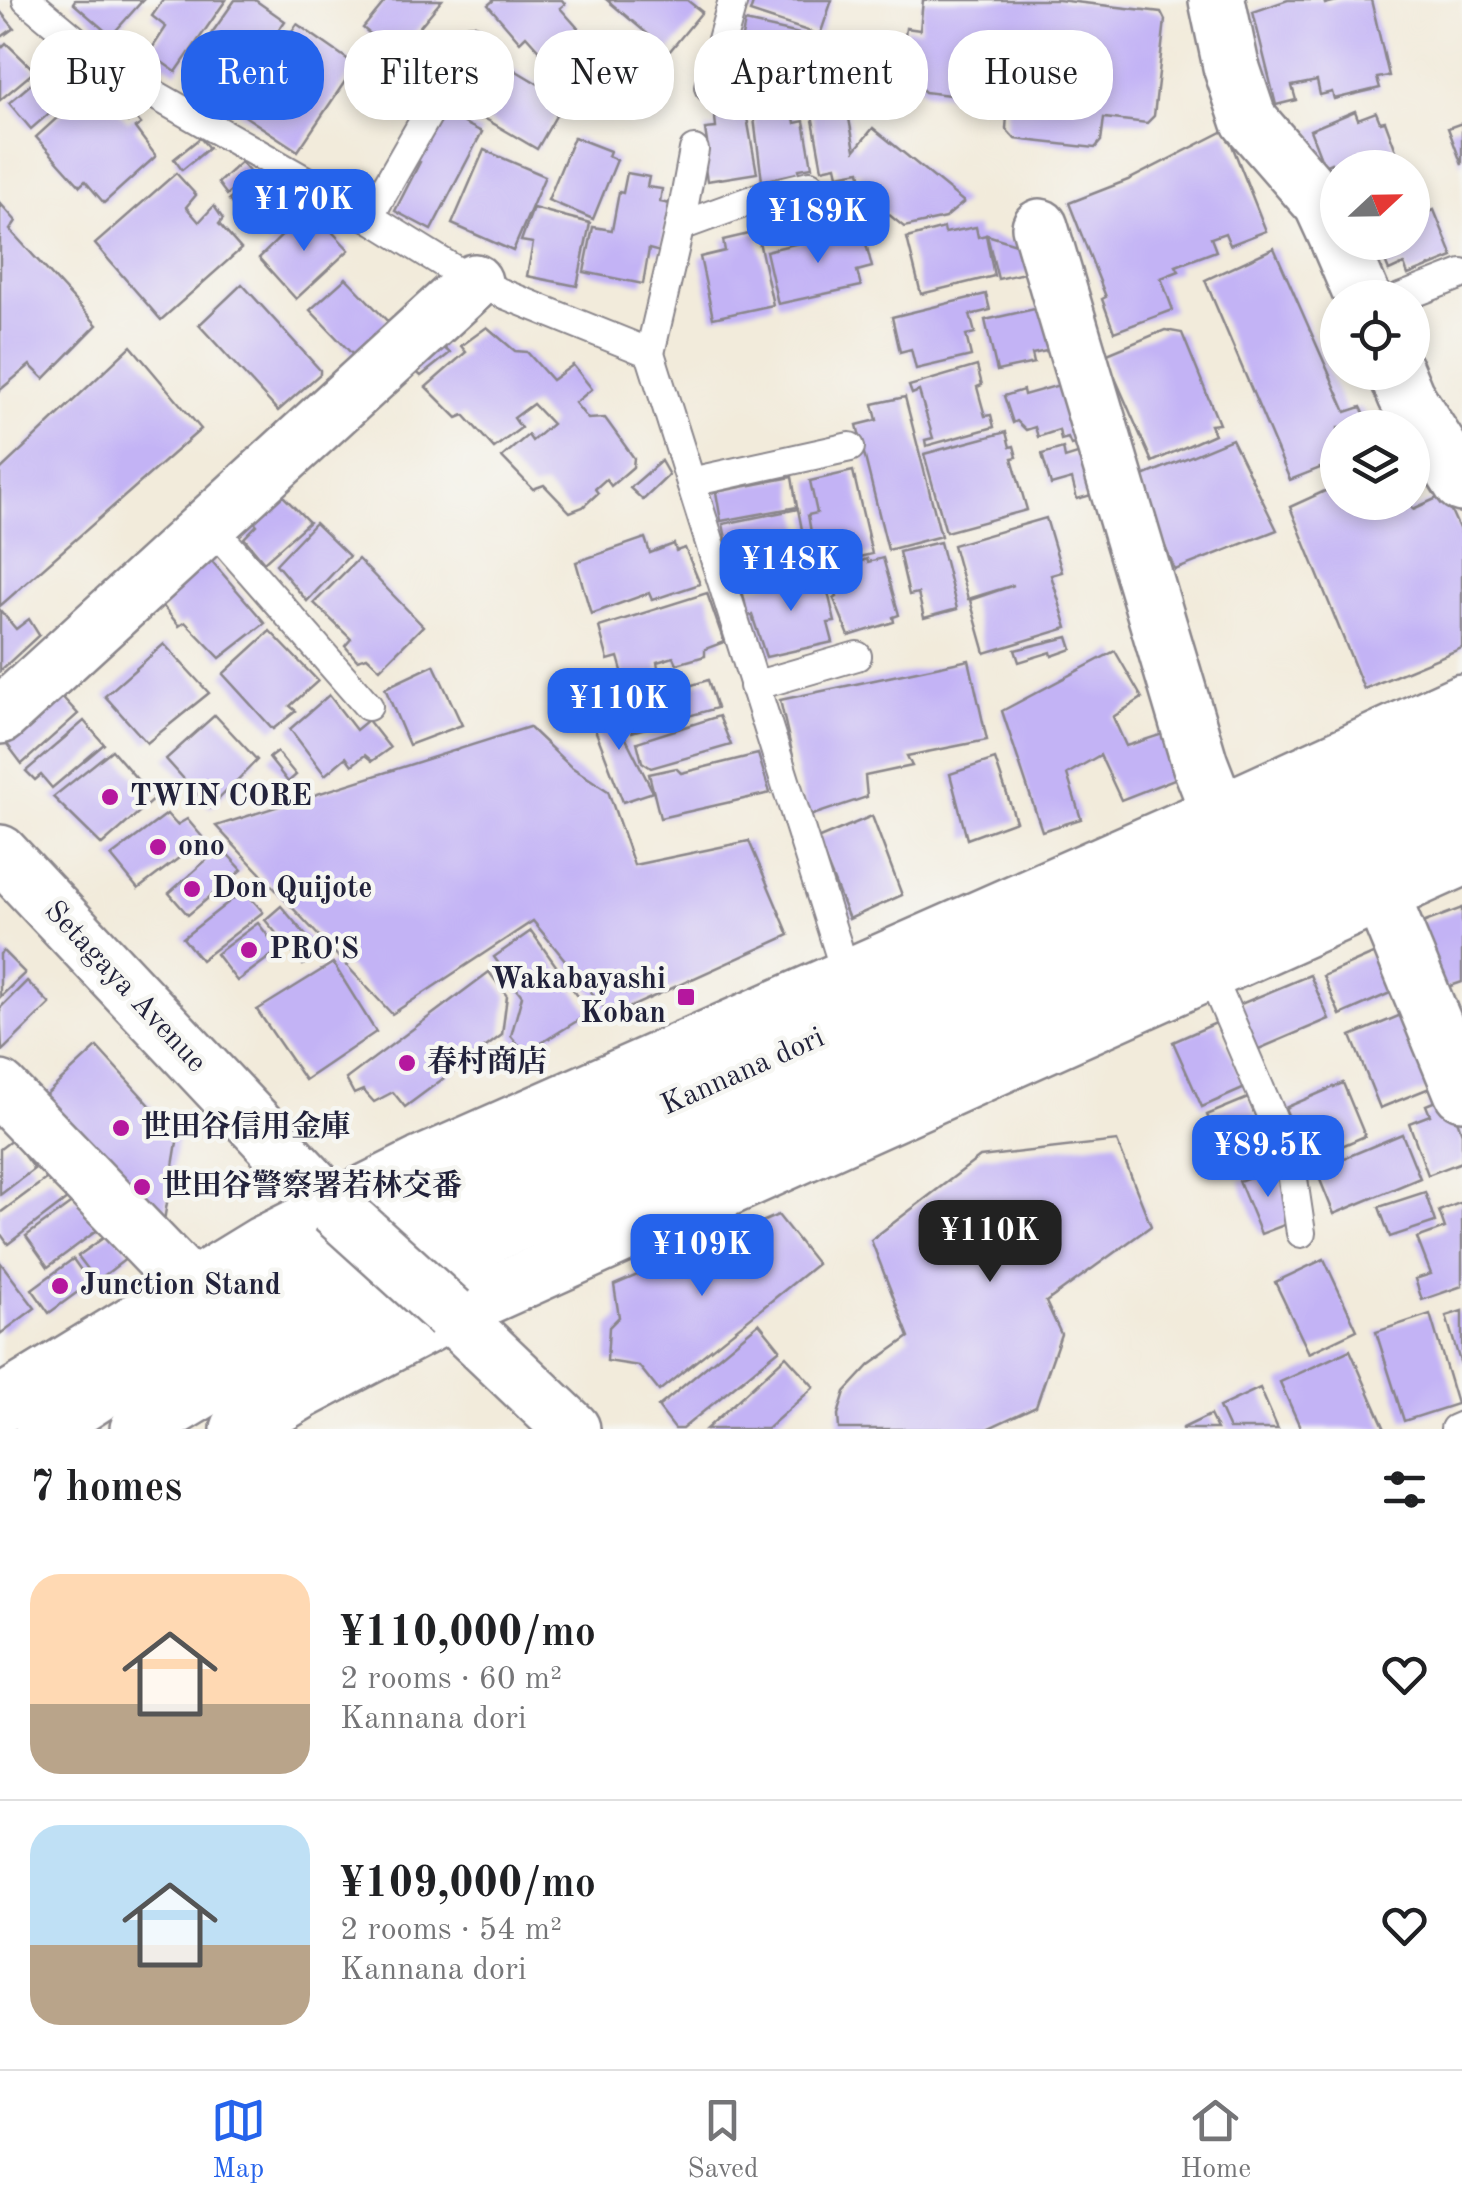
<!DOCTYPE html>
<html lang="en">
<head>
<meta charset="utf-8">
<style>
	body { margin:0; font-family:"Old Standard TT","Noto Serif JP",serif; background:#f2f2f2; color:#202124; height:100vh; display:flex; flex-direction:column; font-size:38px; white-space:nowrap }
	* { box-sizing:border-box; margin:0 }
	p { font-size:32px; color:#757577 }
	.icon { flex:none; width:55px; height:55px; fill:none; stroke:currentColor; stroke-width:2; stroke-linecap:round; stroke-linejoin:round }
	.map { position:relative; height:1429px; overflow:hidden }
	.sheet { display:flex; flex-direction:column; background:#fff; flex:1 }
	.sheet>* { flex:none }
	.hud { position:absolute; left:30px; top:30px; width:1402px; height:90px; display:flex; gap:20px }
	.needle { width:65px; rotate:68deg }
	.fabs { position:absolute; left:1320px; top:150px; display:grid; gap:20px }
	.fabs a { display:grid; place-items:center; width:110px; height:110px; border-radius:50%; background:#fff; box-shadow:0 5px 15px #0003; font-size:50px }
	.price { position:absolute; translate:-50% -85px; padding:0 22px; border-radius:20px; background:#2563eb; color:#fff; font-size:32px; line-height:65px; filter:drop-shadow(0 2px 5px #0008) }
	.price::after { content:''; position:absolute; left:50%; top:60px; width:30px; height:22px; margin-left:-15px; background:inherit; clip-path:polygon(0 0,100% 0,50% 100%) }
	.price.active { background:#222; color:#fff }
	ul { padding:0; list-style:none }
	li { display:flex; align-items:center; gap:30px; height:250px; padding:0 30px }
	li+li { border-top:2px solid #e0e0e0 }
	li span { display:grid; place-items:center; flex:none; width:280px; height:200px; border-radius:30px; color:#555 }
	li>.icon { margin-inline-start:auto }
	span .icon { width:120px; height:120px; fill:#fffc; stroke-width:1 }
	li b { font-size:42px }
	h2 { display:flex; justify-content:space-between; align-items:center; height:120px; padding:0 30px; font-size:42px }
	.chip { padding:0 35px; border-radius:40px; background:#fff; box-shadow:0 5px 15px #0003; font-size:35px; line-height:90px }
	.chip.active { background:#2563eb; color:#fff }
	.menu { display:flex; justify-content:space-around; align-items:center; height:140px; border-top:2px solid #e0e0e0; background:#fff; font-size:28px; color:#757577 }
	.menu a { display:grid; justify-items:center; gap:5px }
	.menu .active { color:#2563eb }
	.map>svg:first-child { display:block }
	.building { fill:#c3b3f5 }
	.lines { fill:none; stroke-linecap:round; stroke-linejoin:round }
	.service-casing { stroke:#8a868b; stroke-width:32 }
	.minor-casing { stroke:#8a868b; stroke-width:60 }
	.primary-casing { stroke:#8a868b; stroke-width:60 }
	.service { stroke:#fff; stroke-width:28 }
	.minor { stroke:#fff; stroke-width:55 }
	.primary { stroke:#fff; stroke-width:55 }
	.primary-bridge-casing { stroke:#8a868b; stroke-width:60; stroke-linecap:butt }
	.primary-bridge { stroke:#fff; stroke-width:55 }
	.poi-dot { fill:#b5179e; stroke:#f6f6f2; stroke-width:4 }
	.labels { text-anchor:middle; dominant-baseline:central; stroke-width:9; stroke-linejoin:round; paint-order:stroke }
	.poi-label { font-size:30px; font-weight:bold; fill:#22223b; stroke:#f6f6f2; text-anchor:start }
	.street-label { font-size:30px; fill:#22223b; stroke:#f6f6f2 }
</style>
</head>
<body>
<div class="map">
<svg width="1462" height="1429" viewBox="0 0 1462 1429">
	<rect width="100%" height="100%" fill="#f6f6f2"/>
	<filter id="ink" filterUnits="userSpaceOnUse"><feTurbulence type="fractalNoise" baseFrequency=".01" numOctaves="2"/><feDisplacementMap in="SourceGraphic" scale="20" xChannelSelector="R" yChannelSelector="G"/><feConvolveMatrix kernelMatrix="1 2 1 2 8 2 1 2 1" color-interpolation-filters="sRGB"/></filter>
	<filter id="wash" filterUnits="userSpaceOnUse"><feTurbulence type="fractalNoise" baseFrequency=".0048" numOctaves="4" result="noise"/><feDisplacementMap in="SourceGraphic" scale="40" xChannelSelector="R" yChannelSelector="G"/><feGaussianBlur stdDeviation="2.25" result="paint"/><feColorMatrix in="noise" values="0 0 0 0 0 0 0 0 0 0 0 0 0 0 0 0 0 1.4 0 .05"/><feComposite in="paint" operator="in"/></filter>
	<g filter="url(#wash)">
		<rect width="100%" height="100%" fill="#f2ebdb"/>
		<g id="blocks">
			<!-- building -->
			<g class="building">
				<path d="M75,0H143L111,36L73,3Z"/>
				<path d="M163,0H226L176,72L149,53L166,27L152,16Z"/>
				<path d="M235,0H255L285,21L233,97L188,67Z"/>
				<path d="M386,0H442L396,55L363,28Z"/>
				<path d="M494,0H562L565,4L560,8L593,45L560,74L526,36L520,42L488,5Z"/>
				<path d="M607,0H687L702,12L669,52Z"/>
				<path d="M754,0H832L820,35L750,12Z"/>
				<path d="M923,0H1058L1161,12L1165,20L1154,116L1147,123L1104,118L1101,141L1095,148L1015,139L1006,129L1008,102L925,92L914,82L916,63L902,61L906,28L920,30Z"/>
				<path d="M1288,0H1324L1325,4L1341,0H1371L1389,76L1377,78L1380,88L1334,99L1332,92L1320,95L1317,81L1292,86L1296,100L1276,105L1253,12Z"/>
				<path d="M0,11L14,28L0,38Z"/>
				<path d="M745,22L804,35L803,41L827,46L820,77L808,74L805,88L747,76L752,49L740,47Z"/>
				<path d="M297,24L356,65L298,151L237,111Z"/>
				<path d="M6,43L35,71L0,100V49Z"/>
				<path d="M493,57L565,100L537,149L465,107L471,96L464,92L478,68L484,72Z"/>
				<path d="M60,59L83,84L31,129L9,103Z"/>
				<path d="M94,84L128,122L135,117L141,124L135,128L156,156L104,203L85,181L80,186L36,137Z"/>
				<path d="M846,103L855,150L873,128L964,202L945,218L904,227L865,195L860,171L838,175L836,166L822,169L811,109Z"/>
				<path d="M440,111L482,132L431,230L395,211L420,162L415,159Z"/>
				<path d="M1355,111L1358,119L1376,112L1380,122L1385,121L1398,156L1371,166L1369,160L1350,168H1338L1334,173L1331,163L1324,166L1310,130Z"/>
				<path d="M746,112L757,173L707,181L702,150L708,149L705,129L716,128L715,117Z"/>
				<path d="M793,112L795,123L804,121L812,167L799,169L800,175L762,181L754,118Z"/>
				<path d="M1462,123V165L1448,128Z"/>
				<path d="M1226,130L1266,231L1230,245L1225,233L1211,238L1216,251L1176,266L1179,271L1161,278L1173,310L1114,332L1102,299L1106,297L1069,203L1128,180Z"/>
				<path d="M574,137L610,151L608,156L617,160L593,219L548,200Z"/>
				<path d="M200,138L209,148L182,170L174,159Z"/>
				<path d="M484,150L545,176L513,251L452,224Z"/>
				<path d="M241,162L251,174L227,195L218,183Z"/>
				<path d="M176,173L196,195L186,207L199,222L214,206L223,219L219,224L241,249L161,320L95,244Z"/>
				<path d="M627,173L649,177L647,187L662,189L660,202L670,204L660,252L649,249L643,284L584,272L593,227L612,230L619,192L623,193Z"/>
				<path d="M254,180L263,192L238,212L229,200Z"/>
				<path d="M278,187L296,210L267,236L247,213Z"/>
				<path d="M0,203L16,221L10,230L97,325L44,379L30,365L0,390Z"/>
				<path d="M310,208L349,250L296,299L259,258Z"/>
				<path d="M533,208L590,223L577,286L527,276L533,243L521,241Z"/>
				<path d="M1434,210L1453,257L1408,275L1404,264L1389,271L1377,242H1412V219Z"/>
				<path d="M976,227L978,237L986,235L994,276L921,294L907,238L944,228L945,233Z"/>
				<path d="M848,231L849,236L863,232L872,267L857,271L861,286L778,304L766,251Z"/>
				<path d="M757,232L773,305L713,318L700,257L725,251L723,240Z"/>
				<path d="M987,235L1026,247L1033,271L998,279Z"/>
				<path d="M1274,248L1346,412L1361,407L1371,428H1338V461L1290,480L1205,280Z"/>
				<path d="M346,278L391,325L355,357L310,310Z"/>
				<path d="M242,284L320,370V374L278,411L199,325Z"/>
				<path d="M986,294L990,310L970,315L975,333L966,335L971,356L916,369L911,349L900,352L892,317Z"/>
				<path d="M1044,307L1056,349L1032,354L1034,363L997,371L985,320Z"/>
				<path d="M487,327L515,351L527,352L552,380L573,365L592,389L575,403L588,419L605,418L634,458L633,467L611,486L606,479L595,489L598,493L583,507L570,512L544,485L533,489L502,457L528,435L532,441L552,424L533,404L514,418L521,428L494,448L464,415L457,418L426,387L466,352L461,346Z"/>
				<path d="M1165,330L1182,333L1219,424L1210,425L1214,434L1152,462L1105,355Z"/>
				<path d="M436,341L450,353L421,376L409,365Z"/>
				<path d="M131,346L201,429L0,606V470Z"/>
				<path d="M977,366L982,385L977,387L985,416L991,415L994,427L926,446L925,440L933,438L919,391L912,394L909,386Z"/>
				<path d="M1070,382L1085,441L1071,445L1068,438L1061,440L1059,430L1038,437L1035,427L1026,430L1017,421L1013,423L1004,396L1023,390L1024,395Z"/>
				<path d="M905,397L941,536L888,550L857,425L877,420L873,404Z"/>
				<path d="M1006,432L1010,447L1014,446L1017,457L1012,458L1027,510L946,532L924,454Z"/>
				<path d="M1232,439L1277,530L1175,570L1136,479Z"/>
				<path d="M1063,448L1065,458L1090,450L1106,491L1077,499L1072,479L1051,485L1042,454Z"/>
				<path d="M661,461L669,475L643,500L630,488Z"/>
				<path d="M853,471L872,554L829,564L823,536L812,538L808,515L817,513L810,481Z"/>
				<path d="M792,477L797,507L721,521L716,492Z"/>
				<path d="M1338,485V502H1410L1413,509L1444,495L1462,535V648L1364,689L1290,507Z"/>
				<path d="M275,488L309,522L264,562L244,538L257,525L247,513Z"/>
				<path d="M798,509L809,566L755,577L750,556L737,558L734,547L728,548L723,524Z"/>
				<path d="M1046,518L1062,572L1051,575L1067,628L985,653L970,600L1014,585L968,599L953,545Z"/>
				<path d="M315,523L349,556L307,601L276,564Z"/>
				<path d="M645,538L650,553L674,544L676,551L685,548L700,584L652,600L649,593L591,614L576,562Z"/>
				<path d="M940,542L957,609L924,618L918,593L909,595L899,552Z"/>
				<path d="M883,558L899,615L893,617L894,622L849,636L834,599L837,597L830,573L867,559L868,562Z"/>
				<path d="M210,559L265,623L220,658L185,622L179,626L158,600Z"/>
				<path d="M358,559L423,626L380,669L367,657L357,660L345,646L351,639L314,603Z"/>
				<path d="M823,571L835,622L828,623L833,642L766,657L752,615L748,616L742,590Z"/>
				<path d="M707,593L724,642L705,649V656L677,664L674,657L657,662L660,679L627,688L618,657L608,660L599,627Z"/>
				<path d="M0,610L16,629L29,619L39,635L0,671Z"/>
				<path d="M270,631L318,681L290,706L296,711L273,729L223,674Z"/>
				<path d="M1068,637L1072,649L1052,656L1051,652L1019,662L1015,650Z"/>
				<path d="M164,644L209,693L147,743L105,696Z"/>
				<path d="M1115,651L1142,698L1113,717L1126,746L1169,732L1182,776L1121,800L1100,755L1067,774L1081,819L1042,831L1002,711Z"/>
				<path d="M969,660L987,740L907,756L912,766L865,776L867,797L807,817L780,700Z"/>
				<path d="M434,665L462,725L409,745L385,688Z"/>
				<path d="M708,680L717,708L632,732L624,706Z"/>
				<path d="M57,691L78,714L22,764L7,744L11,730Z"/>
				<path d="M329,695L356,730L368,720L390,748L372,761L365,755L352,765L346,757L325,775L290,729Z"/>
				<path d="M607,701L653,792L623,802L586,706Z"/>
				<path d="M215,715L257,760L210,808L166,759Z"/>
				<path d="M719,716L731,745L651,768L642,762L637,742Z"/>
				<path d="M84,721L104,744L52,788L41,775L35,780L26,771Z"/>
				<path d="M529,727L570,766L608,791L634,865L749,841L789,935L611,1016L533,921L392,1014L216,826Z"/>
				<path d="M112,750L154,799L102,845L53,797Z"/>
				<path d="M277,752L296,775L288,782L269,758Z"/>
				<path d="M758,754L770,793L660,818L649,774L676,768L681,773Z"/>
				<path d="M995,759L1016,821L967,839L950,774Z"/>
				<path d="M167,814L177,825L187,819L204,839L138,889L111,856Z"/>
				<path d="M872,816L902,895L849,919L817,839Z"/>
				<path d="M221,847L242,870L188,915L169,893Z"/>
				<path d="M244,890L263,912L201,960L183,938Z"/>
				<path d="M281,906L320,952L303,965L265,920Z"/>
				<path d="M1462,908V982L1442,989L1417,925Z"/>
				<path d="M258,923L279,950L237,981L216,954Z"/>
				<path d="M531,931L590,1013L525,1053L511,1036L522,996L494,957Z"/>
				<path d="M1389,947L1406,986L1340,1015L1323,976Z"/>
				<path d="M3,951L25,973L0,997V954Z"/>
				<path d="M333,963L376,1032L305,1080L257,1010Z"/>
				<path d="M489,972L507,996L502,1035L405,1107L393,1092L374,1102L363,1090L354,1094L346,1079Z"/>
				<path d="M1310,975L1329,1019L1254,1051L1236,1006Z"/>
				<path d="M27,981L50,1004L2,1051L0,1008Z"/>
				<path d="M1413,1010L1442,1083L1380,1108L1351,1036Z"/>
				<path d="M1216,1023L1245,1088L1202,1107L1173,1042Z"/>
				<path d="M97,1047L178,1136L162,1233L40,1100Z"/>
				<path d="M1343,1083L1365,1136L1307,1161L1285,1108Z"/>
				<path d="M1448,1096L1462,1133V1162L1428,1175L1409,1123L1430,1115L1426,1105Z"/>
				<path d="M1248,1098L1270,1151L1229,1168L1207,1115Z"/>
				<path d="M1402,1134L1420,1178L1334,1214L1316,1170Z"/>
				<path d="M12,1140L34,1169L0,1195V1149Z"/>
				<path d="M1117,1141L1151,1226L1046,1302L1061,1334L1036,1406L987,1429H839L838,1415L845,1392L870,1365L909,1337L871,1240L980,1157Z"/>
				<path d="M1276,1167L1297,1220L1261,1234L1239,1181Z"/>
				<path d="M50,1176L67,1199L8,1244L0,1233V1213Z"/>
				<path d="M1425,1192L1435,1222L1390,1237L1379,1207Z"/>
				<path d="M77,1199L99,1229L48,1267L26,1236Z"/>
				<path d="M1462,1202V1286L1422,1300L1415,1279L1431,1274L1417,1238L1445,1228L1439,1211Z"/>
				<path d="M778,1215L817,1264L659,1391L639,1366L607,1361L609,1327L619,1317L614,1285Z"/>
				<path d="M113,1231L131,1255L97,1281L78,1256Z"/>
				<path d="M73,1259L90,1283L49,1313L32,1289Z"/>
				<path d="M1324,1259L1357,1330L1309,1353L1275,1282Z"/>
				<path d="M0,1262L35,1308L0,1334Z"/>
				<path d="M1462,1311V1364L1461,1365L1446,1316Z"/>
				<path d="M1430,1314L1457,1404L1404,1421L1376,1332Z"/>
				<path d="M759,1323L780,1349L682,1429H675L658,1407Z"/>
				<path d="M1350,1350L1385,1429H1301L1280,1382Z"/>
				<path d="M786,1356L814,1387L767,1429H706Z"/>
				<path d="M1260,1388L1278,1429H1229L1219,1407Z"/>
				<path d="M1210,1415L1217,1429H1181Z"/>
			</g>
		</g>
	</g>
	<g filter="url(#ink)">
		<use href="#blocks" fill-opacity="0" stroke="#8a868b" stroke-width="2.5"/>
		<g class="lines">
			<defs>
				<g id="service">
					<path d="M27,0L110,69L369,217L474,282L650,353"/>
					<path d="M709,87L733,0"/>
					<path d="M694,150L681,220L650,353L847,977"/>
					<path d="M369,217L471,39"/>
					<path d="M681,220L689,223L763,196L810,185"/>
					<path d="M1400,298L1462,274"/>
					<path d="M691,482L850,447"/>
					<path d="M210,525L368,706"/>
					<path d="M754,686L857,656"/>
					<path d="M1210,973L1290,1159L1301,1233"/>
					<path d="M1455,1429L1462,1426"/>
				</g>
				<g id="minor">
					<path d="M1217,0L1231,66L1249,120L1322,204L1338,239"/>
					<path d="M1040,227L1200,764L1219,813"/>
					<path d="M1339,242L1363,298"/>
					<path d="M1396,372L1406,396L1462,484"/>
					<path d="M0,716L474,282"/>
					<path d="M1381,895L1462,1092"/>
					<path d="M0,1089L191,1287"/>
				</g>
				<g id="primary">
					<path d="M0,853L334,1208"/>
					<path d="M450,1313L572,1429"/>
					<path d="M0,1405L263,1244L421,1165L1219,813L1462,702"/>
					<path d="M43,1429L134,1370L267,1294L465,1193L1345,808L1462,753"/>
					<path d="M138,1429L308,1327L497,1232L1462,808"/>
					<path d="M239,1429L300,1392L450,1313L1462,858"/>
				</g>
			</defs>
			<!-- service casing -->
			<use href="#service" class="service-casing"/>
			<!-- minor casing -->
			<use href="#minor" class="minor-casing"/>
			<!-- primary casing -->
			<use href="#primary" class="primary-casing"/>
			<!-- service -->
			<use href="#service" class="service"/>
			<!-- minor -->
			<use href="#minor" class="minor"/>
			<!-- primary -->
			<use href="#primary" class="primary"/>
			<defs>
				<path id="primary-bridge" d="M334,1208L450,1313"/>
			</defs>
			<!-- primary-bridge casing -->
			<use href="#primary-bridge" class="primary-bridge-casing"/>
			<!-- primary-bridge -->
			<use href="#primary-bridge" class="primary-bridge"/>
		</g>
	</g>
	<!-- markers -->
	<g class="poi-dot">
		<circle cx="110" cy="797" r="10"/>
		<circle cx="158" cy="847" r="10"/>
		<circle cx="192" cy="889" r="10"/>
		<circle cx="249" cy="950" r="10"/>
		<rect x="676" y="987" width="20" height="20" rx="5"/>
		<circle cx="407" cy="1063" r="10"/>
		<circle cx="121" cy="1128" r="10"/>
		<circle cx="142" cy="1187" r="10"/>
		<circle cx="60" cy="1286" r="10"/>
	</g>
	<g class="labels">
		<!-- poi labels -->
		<g class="poi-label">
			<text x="130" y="797">TWIN CORE</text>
			<text x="178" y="847">ono</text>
			<text x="212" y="889">Don Quijote</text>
			<text x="269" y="950">PRO'S</text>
			<text x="666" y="980" text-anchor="end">Wakabayashi<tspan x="666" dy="34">Koban</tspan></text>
			<text x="427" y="1063">春村商店</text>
			<text x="141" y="1128">世田谷信用金庫</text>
			<text x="162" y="1187">世田谷警察署若林交番</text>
			<text x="80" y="1286">Junction Stand</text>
		</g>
		<!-- street labels -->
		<g class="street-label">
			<text transform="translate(125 987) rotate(47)">Setagaya Avenue</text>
			<text transform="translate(743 1072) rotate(-24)">Kannana dori</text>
		</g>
	</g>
</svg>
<div class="fabs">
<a><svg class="needle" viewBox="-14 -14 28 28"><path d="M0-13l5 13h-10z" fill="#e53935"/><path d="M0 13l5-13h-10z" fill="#757577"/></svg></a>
<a><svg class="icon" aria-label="locate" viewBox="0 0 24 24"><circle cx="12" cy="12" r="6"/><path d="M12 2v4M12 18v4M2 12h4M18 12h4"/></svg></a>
<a><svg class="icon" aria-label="layers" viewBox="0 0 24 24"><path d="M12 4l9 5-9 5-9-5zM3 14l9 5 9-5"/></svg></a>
</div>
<b class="price" style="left:304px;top:254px">¥170K</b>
<b class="price" style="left:818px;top:266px">¥189K</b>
<b class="price" style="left:791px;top:614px">¥148K</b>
<b class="price" style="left:619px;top:753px">¥110K</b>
<b class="price" style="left:1268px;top:1200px">¥89.5K</b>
<b class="price active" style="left:990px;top:1285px">¥110K</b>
<b class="price" style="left:702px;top:1299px">¥109K</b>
<div class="hud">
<a class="chip">Buy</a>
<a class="chip active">Rent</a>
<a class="chip">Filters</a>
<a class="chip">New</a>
<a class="chip">Apartment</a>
<a class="chip">House</a>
</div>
</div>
<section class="sheet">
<h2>7 homes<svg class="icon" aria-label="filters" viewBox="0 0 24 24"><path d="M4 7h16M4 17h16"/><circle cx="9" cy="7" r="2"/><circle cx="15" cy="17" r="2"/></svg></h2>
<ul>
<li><span style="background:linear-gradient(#ffd9b3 65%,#b9a48a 0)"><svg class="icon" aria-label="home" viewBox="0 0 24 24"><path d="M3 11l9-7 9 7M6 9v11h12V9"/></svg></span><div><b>¥110,000/mo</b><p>2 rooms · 60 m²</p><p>Kannana dori</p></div><svg class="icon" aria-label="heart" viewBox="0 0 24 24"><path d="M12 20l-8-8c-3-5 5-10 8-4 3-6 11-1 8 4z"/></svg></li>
<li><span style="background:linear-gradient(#bfe0f5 60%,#b9a48a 0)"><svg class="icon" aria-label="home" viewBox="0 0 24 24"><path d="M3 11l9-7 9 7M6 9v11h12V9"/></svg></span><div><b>¥109,000/mo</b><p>2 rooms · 54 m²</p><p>Kannana dori</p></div><svg class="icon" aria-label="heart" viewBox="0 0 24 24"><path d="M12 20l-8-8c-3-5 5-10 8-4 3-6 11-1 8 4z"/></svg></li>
</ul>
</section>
<nav class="menu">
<a class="active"><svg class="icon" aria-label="map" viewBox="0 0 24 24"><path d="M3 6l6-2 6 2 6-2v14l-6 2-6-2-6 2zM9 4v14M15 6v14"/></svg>Map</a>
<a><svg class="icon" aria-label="saved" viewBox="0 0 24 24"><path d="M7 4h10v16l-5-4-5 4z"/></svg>Saved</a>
<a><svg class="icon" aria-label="home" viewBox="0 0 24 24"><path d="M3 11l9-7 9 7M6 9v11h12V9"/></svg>Home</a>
</nav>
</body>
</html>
